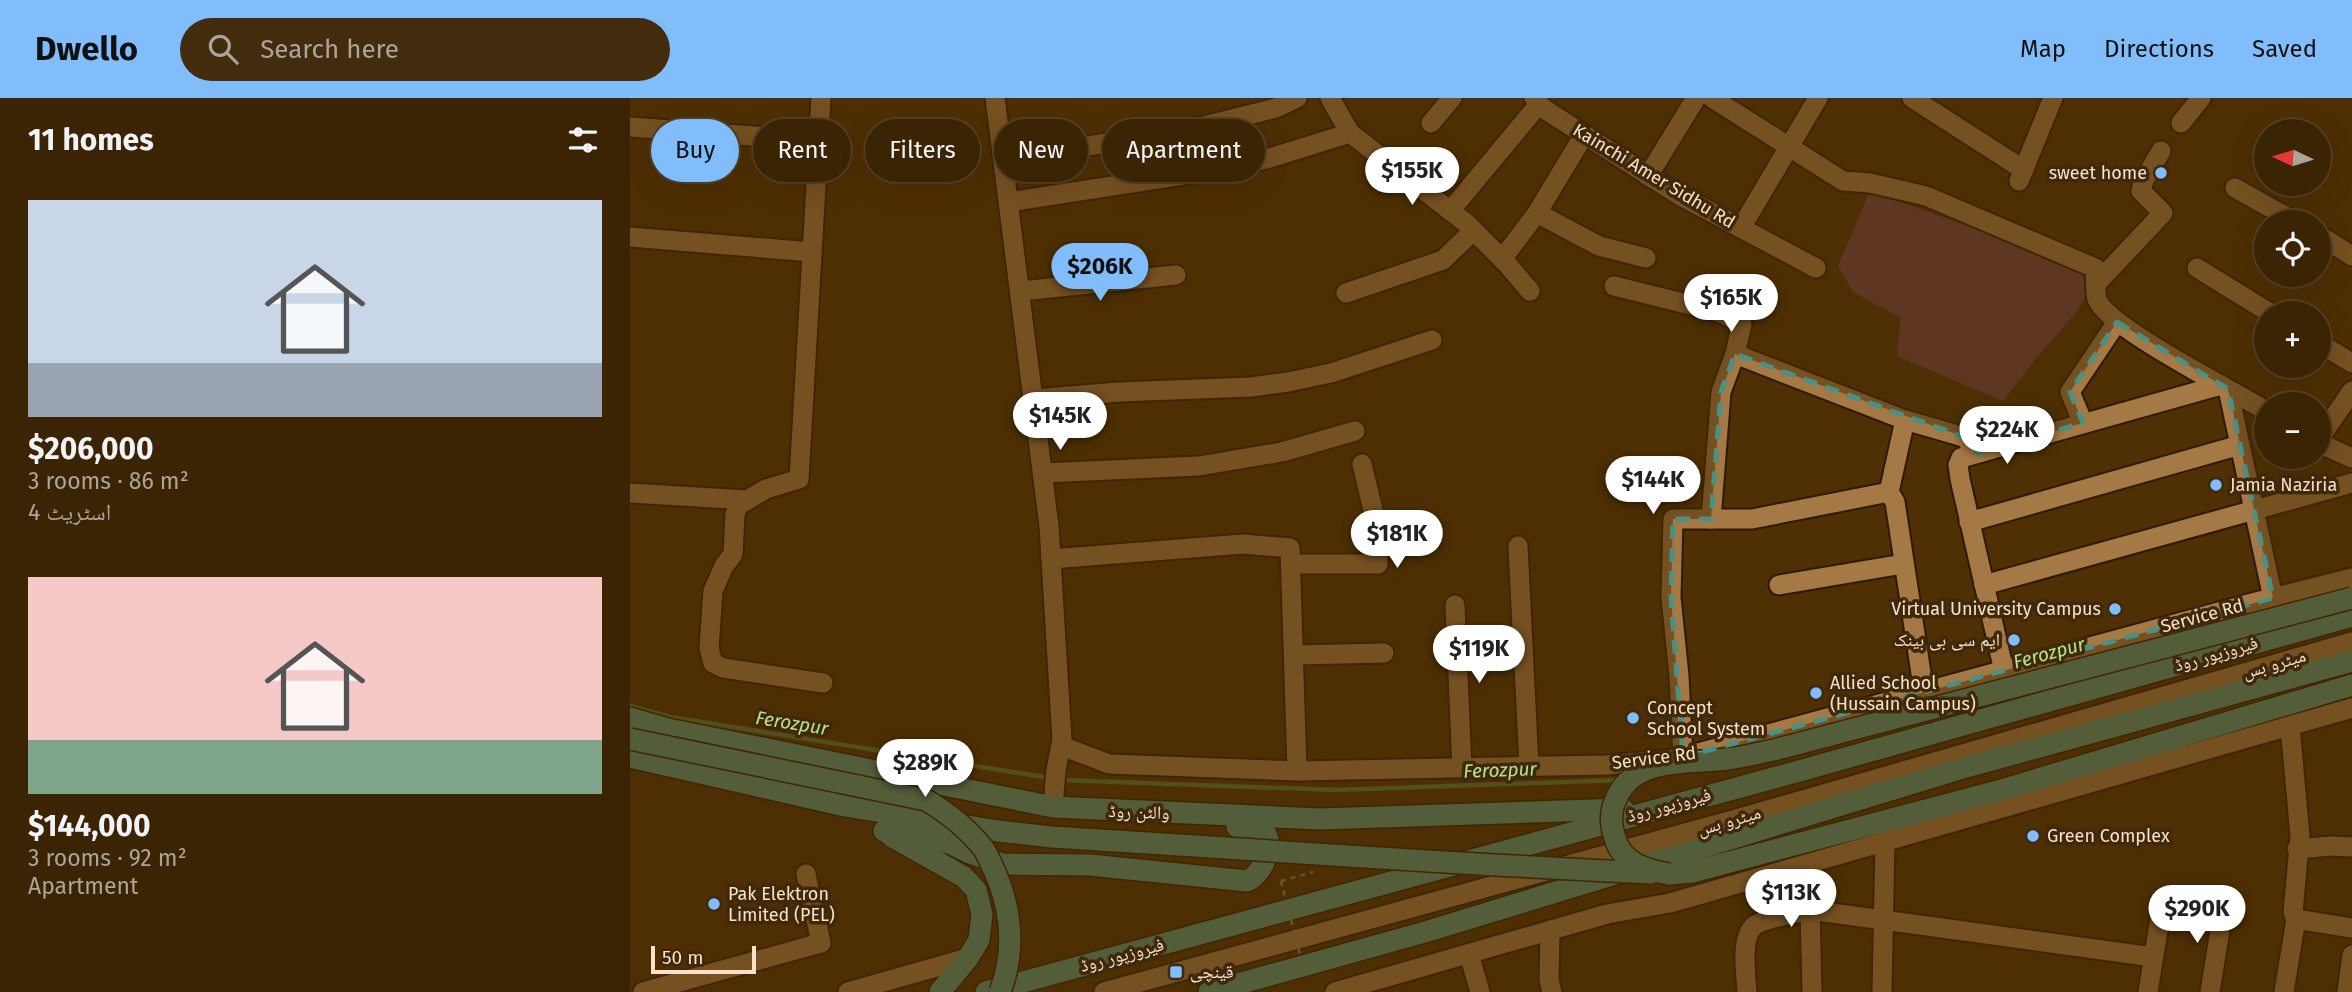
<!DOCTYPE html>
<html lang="en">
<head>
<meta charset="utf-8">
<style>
	body { margin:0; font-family:"Fira Sans","Noto Naskh Arabic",sans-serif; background:#422c0d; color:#f1f3f6; height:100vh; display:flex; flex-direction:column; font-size:26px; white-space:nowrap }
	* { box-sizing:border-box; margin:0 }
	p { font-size:23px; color:#aca49a }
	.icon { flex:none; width:38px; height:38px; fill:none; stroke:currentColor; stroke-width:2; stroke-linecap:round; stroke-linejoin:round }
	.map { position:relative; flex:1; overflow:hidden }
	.details { display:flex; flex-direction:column; background:#3b2403; width:630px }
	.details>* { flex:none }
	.hud { position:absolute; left:21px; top:21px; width:665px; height:63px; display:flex; gap:14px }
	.needle { width:46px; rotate:274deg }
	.tools { position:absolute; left:1624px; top:21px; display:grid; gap:14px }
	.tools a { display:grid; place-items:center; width:77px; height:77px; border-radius:50%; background:#3b2403; box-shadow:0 7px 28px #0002,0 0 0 2px #544125; font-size:35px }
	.scale { position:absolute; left:21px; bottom:18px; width:105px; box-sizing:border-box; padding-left:7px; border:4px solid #fae1c7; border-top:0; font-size:19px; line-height:24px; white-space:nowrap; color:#fae1c7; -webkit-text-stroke:5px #3f290d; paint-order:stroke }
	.price { position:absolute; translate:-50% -60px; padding:0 16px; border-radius:24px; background:#fff; color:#222; font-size:23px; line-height:46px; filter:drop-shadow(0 2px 4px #0008) }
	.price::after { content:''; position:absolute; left:50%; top:42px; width:21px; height:16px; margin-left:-10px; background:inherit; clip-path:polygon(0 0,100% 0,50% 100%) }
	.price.current { background:#80bdfa; color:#111 }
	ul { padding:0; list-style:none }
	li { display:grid; align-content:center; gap:14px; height:371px; padding:0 28px }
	li span { display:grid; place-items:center; height:217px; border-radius:0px; color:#555 }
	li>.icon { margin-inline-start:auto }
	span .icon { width:126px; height:126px; fill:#fffc; stroke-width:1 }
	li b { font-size:30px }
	h2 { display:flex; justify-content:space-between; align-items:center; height:84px; padding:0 28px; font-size:30px }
	.pill { padding:0 24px; border-radius:32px; background:#3b2403; box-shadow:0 7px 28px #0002,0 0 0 2px #544125; font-size:24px; line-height:63px }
	.pill.current { background:#80bdfa; color:#111 }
	header { display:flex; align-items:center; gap:42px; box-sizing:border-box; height:98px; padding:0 35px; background:#80bdfa; color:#111 }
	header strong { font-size:33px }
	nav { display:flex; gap:38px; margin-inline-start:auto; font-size:24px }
	.search { width:490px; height:63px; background:#422c0d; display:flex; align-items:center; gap:18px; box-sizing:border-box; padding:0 24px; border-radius:38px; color:#aca49a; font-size:26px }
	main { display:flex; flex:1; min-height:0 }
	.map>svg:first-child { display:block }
	.green { fill:#723f48 }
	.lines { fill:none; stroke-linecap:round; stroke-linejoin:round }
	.stream { stroke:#577532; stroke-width:4.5 }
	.minor-casing { stroke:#2f1a00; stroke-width:23 }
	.major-casing { stroke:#2f1a00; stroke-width:24 }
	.path { stroke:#997c58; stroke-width:2.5; stroke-dasharray:5 5; stroke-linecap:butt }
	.minor { stroke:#a57945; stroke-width:19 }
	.major { stroke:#5a967d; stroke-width:21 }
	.major-bridge-casing { stroke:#2f1a00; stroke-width:24; stroke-linecap:butt }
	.path-bridge { stroke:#997c58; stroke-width:2.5; stroke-dasharray:5 5; stroke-linecap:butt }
	.major-bridge { stroke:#5a967d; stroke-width:21 }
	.marked { fill:none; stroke:#4a9184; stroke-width:5; stroke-dasharray:14 9; stroke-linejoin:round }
	.poi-dot { fill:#80bdfa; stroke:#3f290d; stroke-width:2.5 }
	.labels { text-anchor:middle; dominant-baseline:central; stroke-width:7; stroke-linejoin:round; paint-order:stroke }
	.poi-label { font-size:18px; fill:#fae1c7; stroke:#3f290d; text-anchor:start }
	.street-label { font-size:18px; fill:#fae1c7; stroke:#3f290d }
	.water-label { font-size:19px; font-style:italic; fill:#b7e386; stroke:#3f290d }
</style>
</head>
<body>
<header>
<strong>Dwello</strong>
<div class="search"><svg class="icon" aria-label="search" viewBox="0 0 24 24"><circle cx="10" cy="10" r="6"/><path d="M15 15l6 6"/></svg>Search here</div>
<nav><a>Map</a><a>Directions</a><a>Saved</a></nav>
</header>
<main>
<section class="details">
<h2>11 homes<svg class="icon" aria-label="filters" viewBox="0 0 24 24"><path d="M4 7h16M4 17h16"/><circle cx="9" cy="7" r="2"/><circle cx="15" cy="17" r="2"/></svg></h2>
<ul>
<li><span style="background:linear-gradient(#c9d6e8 75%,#9aa5b1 0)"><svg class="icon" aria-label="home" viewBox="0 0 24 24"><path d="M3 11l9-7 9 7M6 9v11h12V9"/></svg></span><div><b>$206,000</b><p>3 rooms · 86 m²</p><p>اسٹریٹ 4</p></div></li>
<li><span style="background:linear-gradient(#f6c9c9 75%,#7fa58c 0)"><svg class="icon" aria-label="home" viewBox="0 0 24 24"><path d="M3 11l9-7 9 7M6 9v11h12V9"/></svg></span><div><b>$144,000</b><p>3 rooms · 92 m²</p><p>Apartment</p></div></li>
</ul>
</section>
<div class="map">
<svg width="1722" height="894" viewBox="0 0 1722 894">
	<rect width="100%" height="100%" fill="#4f3004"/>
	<!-- green -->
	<path class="green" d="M1240,93L1354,134L1452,175L1456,196L1447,213L1403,264L1373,303L1267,258L1271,220L1223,194L1208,168Z"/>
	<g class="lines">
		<!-- stream -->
		<g class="stream">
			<path d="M0,608L40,619L420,680"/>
			<path d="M432,682L707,692L990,682"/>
		</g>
		<defs>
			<g id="minor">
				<path d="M191,0L169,381L136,391L109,407L105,416L103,456L94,468L83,493L79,550L83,565L93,570L193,585"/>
				<path d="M365,0L419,428L432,642L426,672L423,709"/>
				<path d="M700,0L720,35L836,125L878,167L900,193"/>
				<path d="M904,0L914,11L1049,97L1186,170"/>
				<path d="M1082,0L1213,83L1240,85L1296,98L1465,170C1466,178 1465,195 1467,201C1476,229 1606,294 1636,313"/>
				<path d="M1282,0L1394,72"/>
				<path d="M801,25L822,0"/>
				<path d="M1551,25L1571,0"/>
				<path d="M0,29L190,43"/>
				<path d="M374,62L566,30L646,10L667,0"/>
				<path d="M1018,78L1066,0"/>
				<path d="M1389,83L1423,0"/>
				<path d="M1605,90L1666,124"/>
				<path d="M379,104L592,71L640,60L720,35"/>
				<path d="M820,113L909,6"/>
				<path d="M907,115L969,148L1016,160"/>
				<path d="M1111,130L1188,0"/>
				<path d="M1689,137L1722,158"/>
				<path d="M0,139L182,154"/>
				<path d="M872,161L907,115L954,37"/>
				<path d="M1567,170L1640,215"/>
				<path d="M1467,185L1533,115L1511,93L1514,82L1531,53"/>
				<path d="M984,188L1089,214L1112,226L1105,256"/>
				<path d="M391,193L546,177"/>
				<path d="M716,195L813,162L843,133"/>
				<path d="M1689,245L1722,265"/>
				<path d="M1598,291L1643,500"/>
				<path d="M404,301L489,294L621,289L658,284L701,275L802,242"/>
				<path d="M1453,325L1440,294L1487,224"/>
				<path d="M1689,341L1722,293"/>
				<path d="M1689,345L1722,360"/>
				<path d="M413,375L569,368L652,354L725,333"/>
				<path d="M0,395L117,402"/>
				<path d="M1081,421L1091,294L1105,256L1275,322"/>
				<path d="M1339,424L1610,347"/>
				<path d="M888,448L899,668"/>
				<path d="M421,461L613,446L660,450L667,673"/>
				<path d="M661,466H748L747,429L732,366"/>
				<path d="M1149,487L1273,466"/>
				<path d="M1354,487L1722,385"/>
				<path d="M825,507L832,670"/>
				<path d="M665,557L754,555"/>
				<path d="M1374,573L1330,381L1328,367L1331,360L1591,287"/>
				<path d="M1294,595L1265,404L1259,394L1275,322L1334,339L1348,355"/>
				<path d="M432,648L479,666L667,673L976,667L1046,661L1626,504L1722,480"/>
				<path d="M1053,659L1049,578L1041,499L1043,421H1122L1259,394"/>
				<path d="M1667,751L1701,748L1722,749"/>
				<path d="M1179,766L1182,894"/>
				<path d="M1666,821L1722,830"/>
				<path d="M920,832L919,882L922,894"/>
				<path d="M839,856L850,894"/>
				<path d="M13,894L191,845L176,776"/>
				<path d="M218,894L338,860"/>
				<path d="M474,894L1103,722L1722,544"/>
				<path d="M705,894L977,816L1040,805L1722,610"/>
				<path d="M1117,894C1116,877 1109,835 1127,826C1140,819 1165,816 1180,812L1523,859"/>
				<path d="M1252,894L1255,744"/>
				<path d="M1518,894L1533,802"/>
				<path d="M1580,894L1594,807"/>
				<path d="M1654,894L1666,821L1663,814L1670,738L1660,628"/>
				<path d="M1717,894L1722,857"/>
			</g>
			<g id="major">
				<path d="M0,620L38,631L423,709L690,721L993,711"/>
				<path d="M0,659L215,708L368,733"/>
				<path d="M254,733L295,739L322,746L340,755L372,766L460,767L617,783C632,777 645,747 635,735C629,728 616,729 607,729"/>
				<path d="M261,738L334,779L346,792L352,816L349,842L338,860L310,894"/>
				<path d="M1039,776L1062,774L1368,693L1722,587"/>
				<path d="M356,894L1173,672L1722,518"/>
				<path d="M579,894L795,834L1333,670L1722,563"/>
			</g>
		</defs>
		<!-- minor casing -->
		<use href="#minor" class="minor-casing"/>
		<!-- major casing -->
		<use href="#major" class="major-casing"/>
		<!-- path -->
		<path class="path" d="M651,783L683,774"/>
		<!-- minor -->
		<use href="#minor" class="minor"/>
		<!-- major -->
		<use href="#major" class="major"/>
		<defs>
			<g id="major-bridge">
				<path d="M0,641L296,702C318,715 337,730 353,750C358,757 361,766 365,774C382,813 385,854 370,894"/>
				<path d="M368,733L422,739C621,751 820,766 1020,775"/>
				<path d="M1039,776C1017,772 992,766 985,740C980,726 980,712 987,699C1006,658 1059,666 1097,661C1113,659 1128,655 1144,652L1722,500"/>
			</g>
		</defs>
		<!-- major-bridge casing -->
		<use href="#major-bridge" class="major-bridge-casing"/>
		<!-- path-bridge -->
		<path class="path-bridge" d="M651,783L676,880"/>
		<!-- major-bridge -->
		<use href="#major-bridge" class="major-bridge"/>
	</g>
	<!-- marked area -->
	<path d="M0 0H1722V894H0ZM1487,224L1598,291L1643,500L1053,659L1041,499L1043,421H1081L1091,294L1105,256L1334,339L1348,355L1453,325L1440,294Z" fill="#4f3004" fill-opacity=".55" fill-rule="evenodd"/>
	<path class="marked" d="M1487,224L1598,291L1643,500L1053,659L1041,499L1043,421H1081L1091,294L1105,256L1334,339L1348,355L1453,325L1440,294Z"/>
	<!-- markers -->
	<g class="poi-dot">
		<circle cx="1531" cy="75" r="7"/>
		<circle cx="1586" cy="387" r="7"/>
		<circle cx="1485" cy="511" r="7"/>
		<circle cx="1384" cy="542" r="7"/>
		<circle cx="1186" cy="595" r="7"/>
		<circle cx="1003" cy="620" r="7"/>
		<circle cx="1403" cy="738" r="7"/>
		<circle cx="84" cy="806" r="7"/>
		<rect x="539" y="867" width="14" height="14" rx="3.5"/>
	</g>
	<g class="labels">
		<!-- poi labels -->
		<g class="poi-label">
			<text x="1517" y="75" text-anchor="end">sweet home</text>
			<text x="1600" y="387">Jamia Naziria</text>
			<text x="1471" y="511" text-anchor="end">Virtual University Campus</text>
			<text x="1370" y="542" text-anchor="end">ایم سی بی بینک</text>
			<text x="1200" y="585">Allied School<tspan x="1200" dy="21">(Hussain Campus)</tspan></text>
			<text x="1017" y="610">Concept<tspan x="1017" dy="21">School System</tspan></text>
			<text x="1417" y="738">Green Complex</text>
			<text x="98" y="796">Pak Elektron<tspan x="98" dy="21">Limited (PEL)</tspan></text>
			<text x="560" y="874">قینچی</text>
		</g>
		<!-- street labels -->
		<g class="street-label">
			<text transform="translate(1024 78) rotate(31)">Kainchi Amer Sidhu Rd</text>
			<text transform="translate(1572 518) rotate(-15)">Service Rd</text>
			<text transform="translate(1586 556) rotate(-16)">فیروزپور روڈ</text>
			<text transform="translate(1644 566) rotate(-16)">میٹرو بس</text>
			<text transform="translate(1024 660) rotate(-7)">Service Rd</text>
			<text transform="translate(1039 707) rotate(-15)">فیروزپور روڈ</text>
			<text transform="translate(509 714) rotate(2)">والٹن روڈ</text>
			<text transform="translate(1099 723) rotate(-16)">میٹرو بس</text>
			<text transform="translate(492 857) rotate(-15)">فیروزپور روڈ</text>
		</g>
		<!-- water labels -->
		<g class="water-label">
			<text transform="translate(1419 555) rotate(-15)">Ferozpur</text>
			<text transform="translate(162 625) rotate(9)">Ferozpur</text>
			<text transform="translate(870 672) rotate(-2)">Ferozpur</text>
		</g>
	</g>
</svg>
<div class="tools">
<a><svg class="needle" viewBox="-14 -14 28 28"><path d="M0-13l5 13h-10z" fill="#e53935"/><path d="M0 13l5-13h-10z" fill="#aca49a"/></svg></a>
<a><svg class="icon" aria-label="locate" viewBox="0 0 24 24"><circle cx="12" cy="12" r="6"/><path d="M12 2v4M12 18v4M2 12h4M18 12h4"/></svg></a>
<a>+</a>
<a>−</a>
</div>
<div class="scale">50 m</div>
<b class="price" style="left:782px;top:109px">$155K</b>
<b class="price current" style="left:470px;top:205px">$206K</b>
<b class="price" style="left:1101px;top:236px">$165K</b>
<b class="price" style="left:430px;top:354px">$145K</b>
<b class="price" style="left:1377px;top:368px">$224K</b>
<b class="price" style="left:1023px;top:418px">$144K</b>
<b class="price" style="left:767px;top:472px">$181K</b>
<b class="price" style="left:849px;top:587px">$119K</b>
<b class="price" style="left:295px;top:701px">$289K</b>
<b class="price" style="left:1161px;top:831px">$113K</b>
<b class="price" style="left:1567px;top:847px">$290K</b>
<div class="hud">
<a class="pill current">Buy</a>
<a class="pill">Rent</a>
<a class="pill">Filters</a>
<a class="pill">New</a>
<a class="pill">Apartment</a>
</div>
</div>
</main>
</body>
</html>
